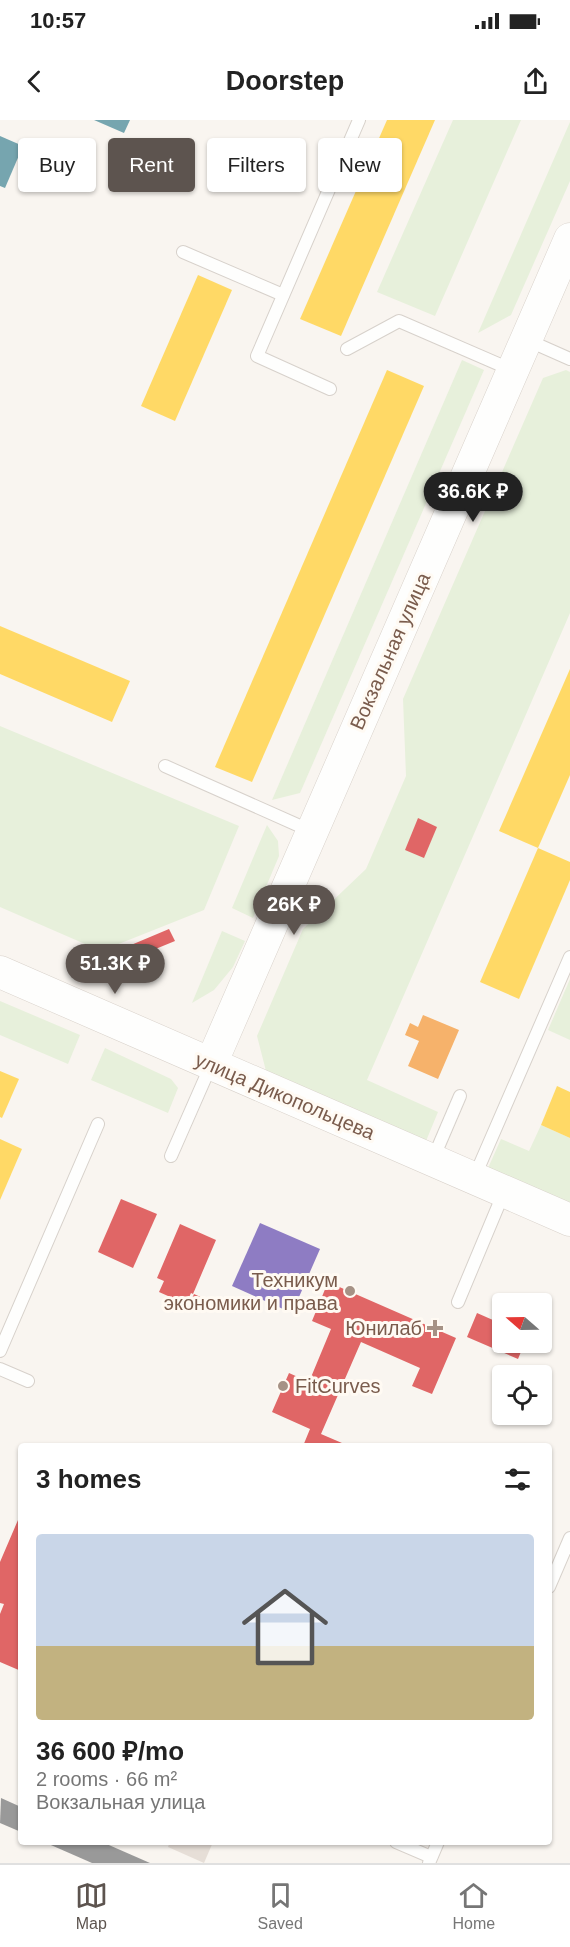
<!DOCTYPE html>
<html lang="en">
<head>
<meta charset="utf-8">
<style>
	body { margin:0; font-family:Arial,sans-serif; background:#f6f6f6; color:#222; height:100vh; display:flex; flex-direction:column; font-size:22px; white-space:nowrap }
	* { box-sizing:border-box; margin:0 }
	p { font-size:20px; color:#767676 }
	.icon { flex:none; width:33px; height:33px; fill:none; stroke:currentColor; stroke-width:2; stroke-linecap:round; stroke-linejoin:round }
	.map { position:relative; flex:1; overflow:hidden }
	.sheet { position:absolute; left:18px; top:1323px; width:534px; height:402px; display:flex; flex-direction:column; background:#fff; border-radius:6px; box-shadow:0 2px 4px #0004 }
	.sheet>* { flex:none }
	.hud { position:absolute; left:18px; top:18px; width:534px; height:54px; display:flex; gap:12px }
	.needle { width:39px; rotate:290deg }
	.fabs { position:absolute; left:492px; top:1173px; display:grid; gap:12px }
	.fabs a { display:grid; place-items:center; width:60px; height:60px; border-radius:6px; background:#fff; box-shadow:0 2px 4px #0004; font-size:30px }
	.price { position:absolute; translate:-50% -51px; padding:0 14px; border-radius:21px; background:#5d544f; color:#fff; font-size:20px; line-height:39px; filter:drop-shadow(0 2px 3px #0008) }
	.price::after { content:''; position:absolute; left:50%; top:36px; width:18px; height:14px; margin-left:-9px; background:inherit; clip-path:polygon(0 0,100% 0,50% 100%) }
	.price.current { background:#222; color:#fff }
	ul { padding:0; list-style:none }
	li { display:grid; align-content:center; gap:12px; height:318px; padding:0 18px }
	li span { display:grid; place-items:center; height:186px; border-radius:6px; color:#555 }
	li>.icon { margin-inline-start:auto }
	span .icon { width:108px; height:108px; fill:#fffc; stroke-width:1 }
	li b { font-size:26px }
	h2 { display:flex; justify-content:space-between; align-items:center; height:72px; padding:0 18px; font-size:26px }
	.tag { padding:0 21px; border-radius:6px; background:#fff; box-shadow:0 2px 4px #0004; font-size:21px; line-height:54px }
	.tag.current { background:#5d544f; color:#fff }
	.status { display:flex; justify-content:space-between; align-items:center; height:42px; padding:0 30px; background:#fff; direction:ltr }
	.status svg { height:16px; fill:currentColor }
	header { display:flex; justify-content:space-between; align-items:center; height:78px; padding:0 18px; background:#fff; font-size:27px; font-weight:800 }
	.tab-bar { display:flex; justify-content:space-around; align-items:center; height:84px; border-top:2px solid #e0e0e0; background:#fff; font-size:16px; color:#767676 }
	.tab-bar a { display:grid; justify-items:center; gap:3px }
	.tab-bar .current { color:#5d544f }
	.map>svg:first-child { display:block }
	.green { fill:#e7f0db }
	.homes { fill:#ffd966 }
	.shops { fill:#e06666 }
	.offices { fill:#8e7cc3 }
	.health { fill:#f6b26b }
	.public { fill:#76a5af }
	.industry { fill:#999 }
	.building { fill:#e6ded7 }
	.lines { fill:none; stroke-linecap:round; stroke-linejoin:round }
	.lane-casing { stroke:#d7d1cb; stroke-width:14 }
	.secondary-casing { stroke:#d9d2cb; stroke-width:33 }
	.lane { stroke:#fefefd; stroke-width:12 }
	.secondary { stroke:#fefefd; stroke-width:32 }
	.poi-dot { fill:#a69286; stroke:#fffaf3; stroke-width:2 }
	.labels { text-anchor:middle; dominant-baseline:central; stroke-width:6; stroke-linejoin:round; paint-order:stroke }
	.street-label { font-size:20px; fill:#7a5c4d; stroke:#fffaf3 }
	.poi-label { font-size:20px; fill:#7a5c4d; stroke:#fffaf3; text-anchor:end }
</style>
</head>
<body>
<div class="status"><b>10:57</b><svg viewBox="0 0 49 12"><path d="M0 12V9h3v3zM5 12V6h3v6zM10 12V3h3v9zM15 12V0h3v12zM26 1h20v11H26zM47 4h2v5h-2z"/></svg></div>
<header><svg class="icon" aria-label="back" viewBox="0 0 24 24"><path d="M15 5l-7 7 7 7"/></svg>Doorstep<svg class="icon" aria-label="share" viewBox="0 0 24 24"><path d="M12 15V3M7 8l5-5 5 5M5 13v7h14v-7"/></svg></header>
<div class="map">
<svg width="570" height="1743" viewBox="0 0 570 1743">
	<rect width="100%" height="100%" fill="#f9f5f0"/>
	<!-- green -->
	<g class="green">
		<path d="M453,0H521L435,196L377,172Z"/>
		<path d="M570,2V61L511,195L478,213Z"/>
		<path d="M462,240L484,250L300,673L272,680Z"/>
		<path d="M566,250L570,252V493L367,960L438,992L426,1021L266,951L257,916L303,809L366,749L406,656L403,579L543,258Z"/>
		<path d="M0,606L239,706L204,790L101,831L0,787Z"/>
		<path d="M267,705L278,721L279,736L253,798L232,788Z"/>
		<path d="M222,811L245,821L233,847L214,870L192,883Z"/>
		<path d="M570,859V920L548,910Z"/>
		<path d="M0,881L80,915L68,944L0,915Z"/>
		<path d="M105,928L171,959L178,968L168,993L91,960Z"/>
		<path d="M541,1005L570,1018V1083L488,1048L501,1019L529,1031Z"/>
	</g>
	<!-- homes -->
	<g class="homes">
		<path d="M387,0H435L341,216L300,199Z"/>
		<path d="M198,155L232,170L175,301L141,286Z"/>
		<path d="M387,250L424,266L252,662L215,647Z"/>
		<path d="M0,506L130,561L112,602L0,554Z"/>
		<path d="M570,549V655L538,728L499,711Z"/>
		<path d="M538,728L570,742V760L519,879L480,862Z"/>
		<path d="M0,951L19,959L2,998L0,997Z"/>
		<path d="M557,966L570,972V1018L541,1005Z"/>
		<path d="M0,1019L22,1029L0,1080Z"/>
	</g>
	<!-- shops -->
	<g class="shops">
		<path d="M418,698L437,707L424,738L405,730Z"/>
		<path d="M169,809L175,821L136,837L131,825Z"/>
		<path d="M121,1079L157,1094L133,1148L98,1132Z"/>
		<path d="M180,1104L216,1120L193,1174L191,1173L186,1184L159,1172L164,1161L157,1158Z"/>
		<path d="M328,1162L456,1218L432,1274L412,1266L420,1248L361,1222L321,1314L349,1326H303L310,1309L272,1292L289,1253L309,1262L331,1209L312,1201Z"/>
		<path d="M194,1174L205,1179L201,1188L190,1183Z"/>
		<path d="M477,1193L502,1204V1222H525L518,1239L467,1217Z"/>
		<path d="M21,1393V1551L0,1542V1494L4,1484L0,1483V1442Z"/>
	</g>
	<!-- offices -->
	<path class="offices" d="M260,1103L320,1129L292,1193L232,1166Z"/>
	<!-- health -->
	<path class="health" d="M423,895L459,910L438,959L408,946L419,921L405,915L410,903L418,907Z"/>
	<!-- public -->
	<g class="public">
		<path d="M94,0H130L124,13Z"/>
		<path d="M0,16L23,26L5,68L0,66Z"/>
	</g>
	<!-- industry -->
	<g class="industry">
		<path d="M1,1678L21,1687V1712L0,1703Z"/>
		<path d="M44,1722H102L150,1743H92Z"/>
	</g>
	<!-- building -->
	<path class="building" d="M170,1722H213L204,1743L168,1727Z"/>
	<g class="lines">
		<defs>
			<g id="lane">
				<path d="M183,132L283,175"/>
				<path d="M527,220L570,239"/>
				<path d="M347,229L399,201L512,250"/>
				<path d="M330,269L257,236L359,0"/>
				<path d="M165,646L311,711"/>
				<path d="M171,1036L211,945"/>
				<path d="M433,1039L460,976"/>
				<path d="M474,1058L570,837"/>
				<path d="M458,1182L504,1072"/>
				<path d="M0,1231L98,1004"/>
				<path d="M0,1249L28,1261"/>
				<path d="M549,1467L570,1418"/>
				<path d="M396,1722L431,1737"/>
				<path d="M429,1743L438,1722"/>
			</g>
			<g id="secondary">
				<path d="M0,852L570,1100"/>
				<path d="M211,944L570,119"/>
			</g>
		</defs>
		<!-- lane casing -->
		<use href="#lane" class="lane-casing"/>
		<!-- secondary casing -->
		<use href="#secondary" class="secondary-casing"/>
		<!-- lane -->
		<use href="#lane" class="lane"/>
		<!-- secondary -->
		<use href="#secondary" class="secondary"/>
	</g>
	<!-- markers -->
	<g class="poi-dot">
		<circle cx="350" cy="1171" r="6"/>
		<path d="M432 1199h6v6h6v6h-6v6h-6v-6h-6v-6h6z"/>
		<circle cx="283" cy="1266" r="6"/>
	</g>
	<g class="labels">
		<!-- street labels -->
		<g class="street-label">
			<text transform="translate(390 531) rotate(-66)">Вокзальная улица</text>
			<text transform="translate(285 976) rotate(23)">улица Дикопольцева</text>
		</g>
		<!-- poi labels -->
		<g class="poi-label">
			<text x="338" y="1160">Техникум<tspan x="338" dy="23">экономики и права</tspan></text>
			<text x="422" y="1208">Юнилаб</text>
			<text x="295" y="1266" text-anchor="start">FitCurves</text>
		</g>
	</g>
</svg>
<div class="fabs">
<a><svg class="needle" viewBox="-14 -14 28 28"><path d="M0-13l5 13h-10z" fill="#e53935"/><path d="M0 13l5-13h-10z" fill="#767676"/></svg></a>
<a><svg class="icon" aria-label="locate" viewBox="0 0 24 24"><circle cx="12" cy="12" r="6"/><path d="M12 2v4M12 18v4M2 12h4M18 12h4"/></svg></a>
</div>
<b class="price current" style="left:473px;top:403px">36.6K ₽</b>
<b class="price" style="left:294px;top:816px">26K ₽</b>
<b class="price" style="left:115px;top:875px">51.3K ₽</b>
<div class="hud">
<a class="tag">Buy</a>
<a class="tag current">Rent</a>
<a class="tag">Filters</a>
<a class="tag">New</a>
</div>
<section class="sheet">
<h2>3 homes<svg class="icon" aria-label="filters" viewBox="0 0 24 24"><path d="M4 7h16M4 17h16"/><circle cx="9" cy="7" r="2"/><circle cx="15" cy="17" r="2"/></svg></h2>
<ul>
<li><span style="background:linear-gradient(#c9d6e8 60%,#c2b280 0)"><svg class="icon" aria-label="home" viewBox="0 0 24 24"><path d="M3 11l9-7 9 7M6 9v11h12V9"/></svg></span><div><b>36 600 ₽/mo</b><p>2 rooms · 66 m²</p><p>Вокзальная улица</p></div></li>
</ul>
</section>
</div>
<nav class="tab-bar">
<a class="current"><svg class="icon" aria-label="map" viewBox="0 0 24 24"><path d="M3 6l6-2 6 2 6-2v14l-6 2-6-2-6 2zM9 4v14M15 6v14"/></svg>Map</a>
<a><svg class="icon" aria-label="saved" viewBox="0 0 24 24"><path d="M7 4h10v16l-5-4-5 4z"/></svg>Saved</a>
<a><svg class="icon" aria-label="home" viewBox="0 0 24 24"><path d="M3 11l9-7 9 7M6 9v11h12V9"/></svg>Home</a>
</nav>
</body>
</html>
